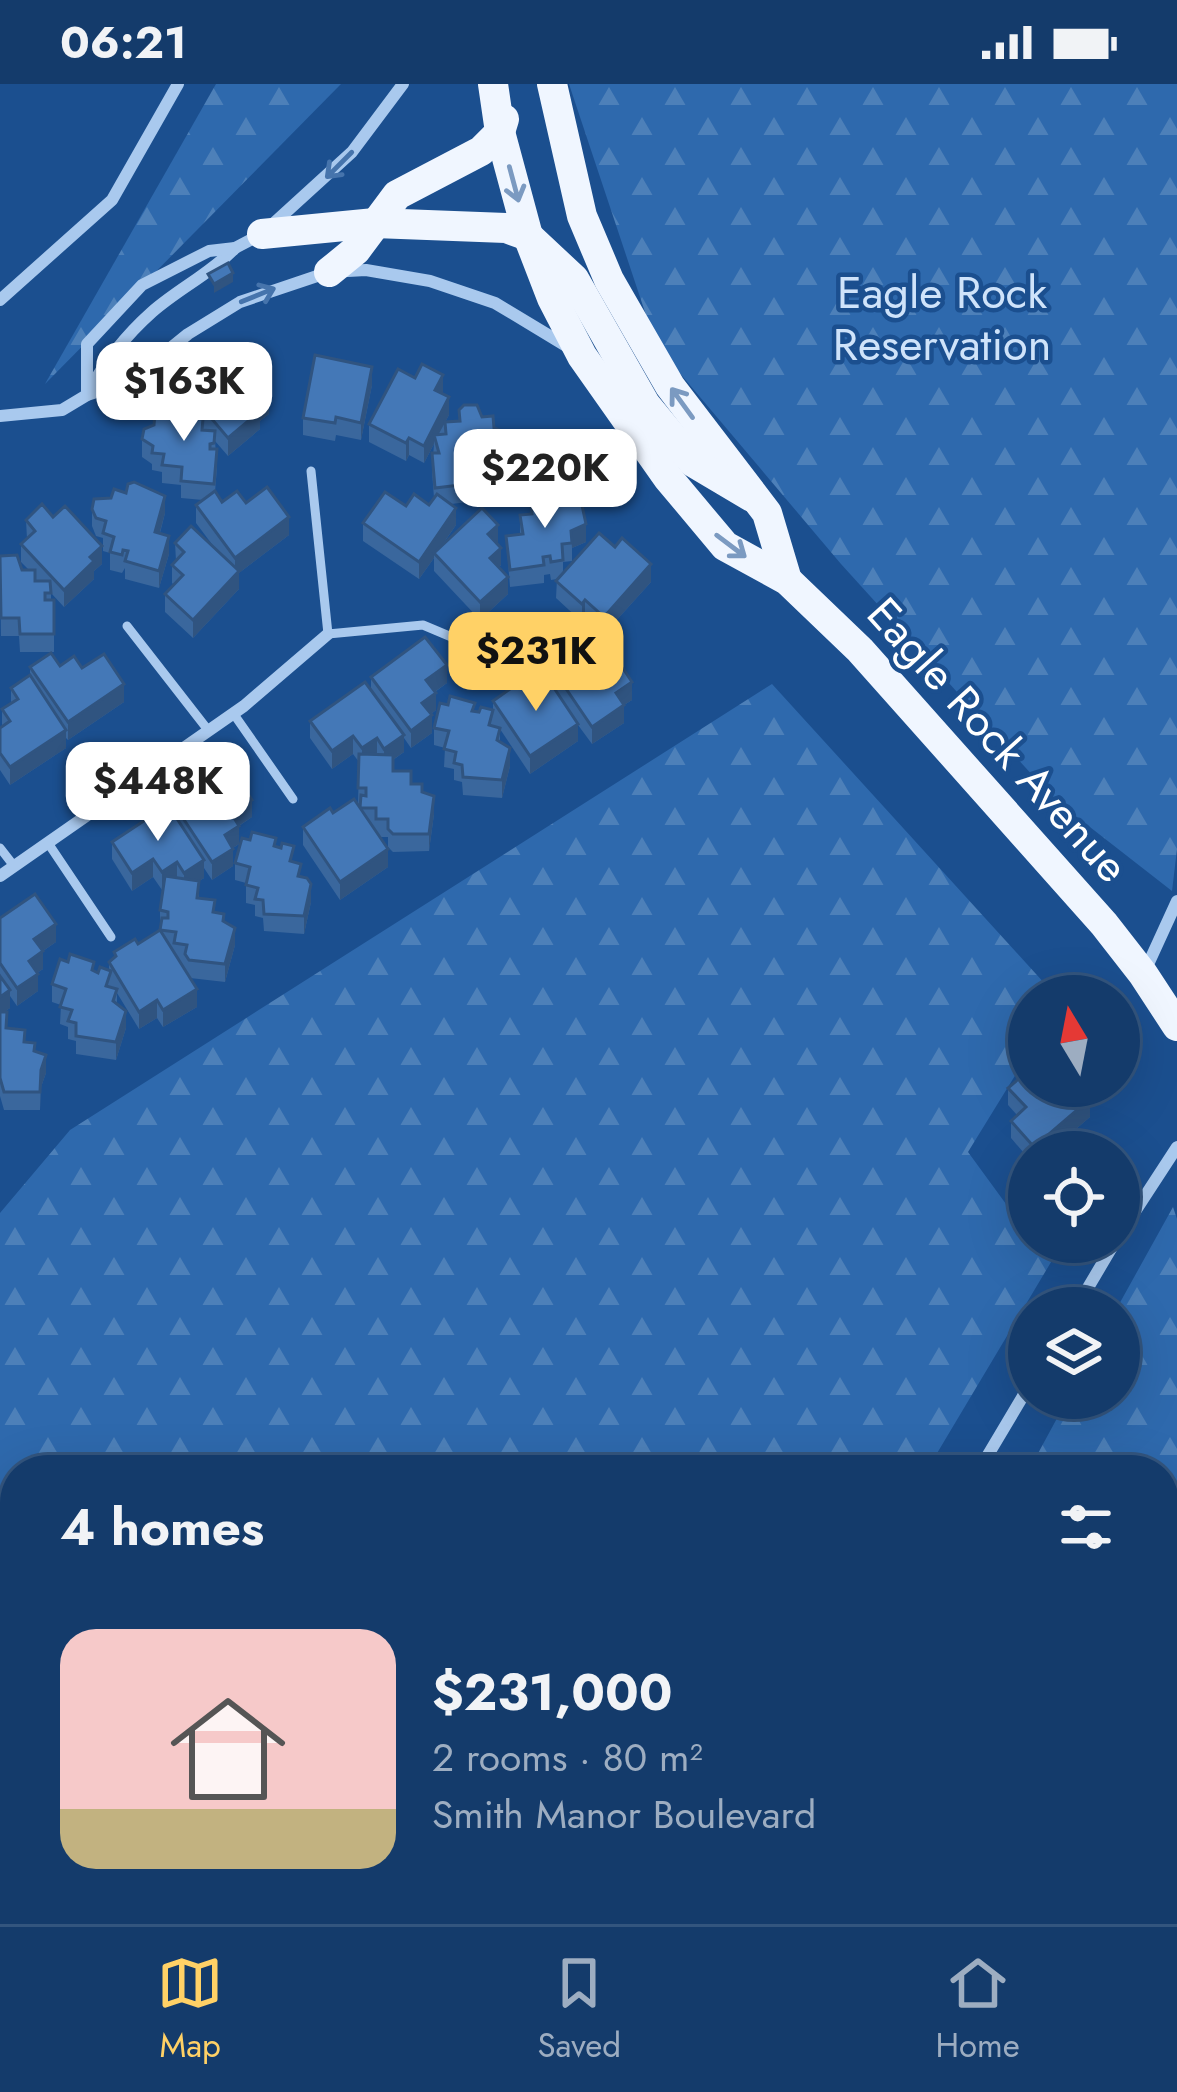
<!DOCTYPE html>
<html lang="en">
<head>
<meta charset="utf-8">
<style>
	body { margin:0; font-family:Jost,sans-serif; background:#214673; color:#f1f3f6; height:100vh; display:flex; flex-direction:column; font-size:45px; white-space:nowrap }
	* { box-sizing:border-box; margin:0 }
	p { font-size:39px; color:#9dadc1 }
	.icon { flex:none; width:66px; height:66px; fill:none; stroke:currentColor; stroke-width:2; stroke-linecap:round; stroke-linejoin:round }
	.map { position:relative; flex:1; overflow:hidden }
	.details { position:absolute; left:0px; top:1371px; width:1179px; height:471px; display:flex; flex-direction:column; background:#143b6b; border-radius:48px 48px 0 0; box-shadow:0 12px 48px #0002,0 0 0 3px #33557e }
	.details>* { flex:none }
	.needle { width:78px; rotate:350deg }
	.controls { position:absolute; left:1008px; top:891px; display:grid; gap:24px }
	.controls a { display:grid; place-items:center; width:132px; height:132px; border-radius:50%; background:#143b6b; box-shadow:0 12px 48px #0002,0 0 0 3px #33557e; font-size:60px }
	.price { position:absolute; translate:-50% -102px; padding:0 27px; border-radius:24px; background:#fff; color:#222; font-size:39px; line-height:78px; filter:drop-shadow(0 3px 6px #0008) }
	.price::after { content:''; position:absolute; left:50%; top:72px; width:36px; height:27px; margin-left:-18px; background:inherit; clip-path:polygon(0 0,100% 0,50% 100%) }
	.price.selected { background:#ffd166; color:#111 }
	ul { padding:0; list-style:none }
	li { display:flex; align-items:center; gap:36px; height:300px; padding:0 60px }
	li span { display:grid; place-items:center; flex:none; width:336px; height:240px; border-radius:36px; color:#555 }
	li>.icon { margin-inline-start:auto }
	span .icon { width:144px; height:144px; fill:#fffc; stroke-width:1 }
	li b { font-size:51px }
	h2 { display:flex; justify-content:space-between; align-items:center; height:144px; padding:0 60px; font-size:51px }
	.status { display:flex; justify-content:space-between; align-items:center; height:84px; padding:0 60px; background:#143b6b; direction:ltr }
	.status svg { height:33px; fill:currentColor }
	.menu { display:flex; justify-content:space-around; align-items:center; height:168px; border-top:3px solid #33557e; background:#143b6b; font-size:33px; color:#9dadc1 }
	.menu a { display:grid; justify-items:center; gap:6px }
	.menu .selected { color:#ffd166 }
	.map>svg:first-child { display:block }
	.forest { fill:url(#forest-firs) }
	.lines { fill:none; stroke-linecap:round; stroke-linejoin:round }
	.lane { stroke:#a9c9ee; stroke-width:9 }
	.street { stroke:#a9c9ee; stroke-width:12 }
	.primary { stroke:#f0f6ff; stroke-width:30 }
	.wall { fill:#3a679d }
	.shaded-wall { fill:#305480 }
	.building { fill:#4478b7; stroke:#305480; stroke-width:3 }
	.oneway { stroke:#4674ac }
	.oneway2 { stroke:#7b9ac1 }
	.labels { text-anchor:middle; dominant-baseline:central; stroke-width:9; stroke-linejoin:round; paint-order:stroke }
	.park-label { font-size:45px; fill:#cfe3fa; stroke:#1b4f8f }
	.street-label { font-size:45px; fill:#fff; stroke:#1b4f8f }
</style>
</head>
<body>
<div class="status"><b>06:21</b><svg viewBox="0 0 49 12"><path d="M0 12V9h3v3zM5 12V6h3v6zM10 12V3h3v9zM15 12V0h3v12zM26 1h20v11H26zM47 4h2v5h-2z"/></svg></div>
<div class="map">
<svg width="1177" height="1840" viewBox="0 0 1177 1840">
	<defs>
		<pattern id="forest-firs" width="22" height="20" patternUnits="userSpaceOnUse" patternTransform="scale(3)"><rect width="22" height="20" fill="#2e69ad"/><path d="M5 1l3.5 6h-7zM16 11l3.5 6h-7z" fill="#4d80b9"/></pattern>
	</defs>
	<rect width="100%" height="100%" fill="#1b4f8f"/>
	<!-- forest -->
	<g class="forest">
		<path d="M216,0H341L45,300Z"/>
		<path d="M569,0H1177V765L1172,807L1054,715L841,480L656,261Z"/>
		<path d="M772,600L1056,912H1029V969L968,1068L1014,1131L1029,1125V1158H1063L927,1386H15V1827H836L834,1840H0V1129L70,1046Z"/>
		<path d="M1173,1123L1177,1135V1710H1164V1386H1029L1068,1314H1119L1117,1224Z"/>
	</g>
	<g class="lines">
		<!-- lane -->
		<g class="lane">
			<path d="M311,387L328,550L423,541L506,576"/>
			<path d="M127,542L208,646"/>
			<path d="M233,629L293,715"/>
			<path d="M48,759L111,853"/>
			<path d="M0,764L14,782"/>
		</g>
		<!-- street -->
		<g class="street">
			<path d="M0,216L112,116L178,0"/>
			<path d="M87,310C104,279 125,252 152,228C178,205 210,190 235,164"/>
			<path d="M87,311V260L142,201L209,167L235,164L262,150L352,68L403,0"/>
			<path d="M0,332L62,326L87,311L130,297L188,250L240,218L329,188L366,186L430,197L495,219L568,263"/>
			<path d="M0,792L244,622L328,550"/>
			<path d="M1145,887L1177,817"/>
			<path d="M1119,1152L1177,1063"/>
			<path d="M1076,1224L1115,1158"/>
			<path d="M979,1386L1029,1302"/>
			<path d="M881,1840L882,1827"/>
		</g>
		<!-- primary -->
		<g class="primary">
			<path d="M493,0L500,48L528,152L552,214L582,272L668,394L725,462L787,496L860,566L1104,840L1143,890L1177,942"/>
			<path d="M552,0L582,132L609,196L670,302L767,429L787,496"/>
			<path d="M262,150L375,139L506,144L528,152L574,195L645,320L693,378L752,413"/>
			<path d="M329,188L356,166L397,111L481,67L500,48L504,35"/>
		</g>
	</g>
	<!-- wall -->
	<g class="wall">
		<path d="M193,283L269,330L260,337V345L228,372L215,357L217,383L215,408L222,418L246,419L289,451L239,489V505L193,554L165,528V510L174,501L172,499V481L176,477L175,459L214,463L196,439V421L203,416L181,414V401L162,399V388L152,386V380L142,373V355L154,341L188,322V307L195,302Z"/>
		<path d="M372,301L361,356L336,351L335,357L303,351V334Z"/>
		<path d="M442,310L449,331L445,338L459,337V326L482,333L494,344L506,375L497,383V390L486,391V402L468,404V418L451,420L456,441L443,460L498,459L501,481L499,483L508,510L480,536L434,487V474L419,495L363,457V439L406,422L429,421L434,414L432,387L434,360L424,379L409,371L406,377L369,358V340Z"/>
		<path d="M558,416L586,458L572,464V477L563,478V488L651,498L604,550L585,534L582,538L556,514L557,495L551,496L550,490L544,491V499L510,503L506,452L520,450V431L531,430V419Z"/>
		<path d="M92,425L165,429L160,449L169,470L159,504L125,495V484L122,489L110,486V469L103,467V454L96,452L92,442Z"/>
		<path d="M53,433L102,480L94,487V495L64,523L51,509V516H54V568H20L19,552H1L0,472L22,486H29L21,478V460L27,455L26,436Z"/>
		<path d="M556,575L632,616L624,621V639L592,660L578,641V657L530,690L500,645V658L510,682L502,714L463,711L462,698L454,696V685L444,683L445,664L434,661V644L475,627L493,626V617L523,603L552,601V584L556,582Z"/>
		<path d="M60,582L82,584L124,618L68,656L66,654V664L10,701L0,686V644L2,643V625L11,620V604L30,592V583Z"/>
		<path d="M371,593L447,599L435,608L436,626L431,630L432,649L411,664L404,654V668L393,676V687L422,708L434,730L429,767L393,768L388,763V753H380L388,783L340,816L303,761V743L333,729L358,721L359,678L353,670L332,685L310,654V637L371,605Z"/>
		<path d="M175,722L252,733L239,742V760L233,764V782L212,796L204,784V794L199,797V814L224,838L235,861L225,898L190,894L197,923L163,943L157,934L139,945L117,909V920L126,944L116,976L76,970V957L68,955V943L60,940L61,921L52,918V900L94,887L98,889L109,886V878L114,874V868L138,860L160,846V826L163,804L162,806L153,793L132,807L112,775V758L175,731Z"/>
		<path d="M276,763L294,778L311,818L304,850L264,847L263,834L255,832V821L246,819V799L235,796V779Z"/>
		<path d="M0,834L56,858L43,867V885L37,889L38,907L17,922L10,912V924L4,928L7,944L35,967L46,989L41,1003L40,1026H4L0,1012Z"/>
		<path d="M1008,1004L1090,1033L1049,1068H1029V1075L1011,1054V1037L1017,1031L1008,1021Z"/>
	</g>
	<!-- shaded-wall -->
	<g class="shaded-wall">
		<path d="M233,189V198L214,209V200Z"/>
		<path d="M372,283V301L361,356V339Z"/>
		<path d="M443,291V309L435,306Z"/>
		<path d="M269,312V330L260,337V345L228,372V354L256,323Z"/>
		<path d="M449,313V331L435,357L434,351V360L424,379V362Z"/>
		<path d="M409,354V371L406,377V359Z"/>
		<path d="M506,358V375L497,383L496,366Z"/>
		<path d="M165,412V429L155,466V448Z"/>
		<path d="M456,424V441L435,471L434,469V474L419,495V478Z"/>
		<path d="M289,433V451L239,489V505L193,554V536L235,491V474Z"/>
		<path d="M586,440V458L572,464L571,447Z"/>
		<path d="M498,441V459L488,468V450Z"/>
		<path d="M169,452V470L159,504V487Z"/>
		<path d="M102,462V480L94,487V495L64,523V506L90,473Z"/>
		<path d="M501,464V481L490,492V474Z"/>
		<path d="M651,480V498L604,550V533Z"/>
		<path d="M508,493V510L480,536V518Z"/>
		<path d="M585,516V534L582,538V520Z"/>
		<path d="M447,581V599L426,614V596Z"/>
		<path d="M632,598V616L624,621V639L592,660V643L616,609Z"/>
		<path d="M124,600V618L68,656V638Z"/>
		<path d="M436,609V626L422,637V619Z"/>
		<path d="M432,631V649L411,664V647Z"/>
		<path d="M578,640V657L530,690V672Z"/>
		<path d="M66,646V664L10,701V683Z"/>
		<path d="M404,651V668L384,682V665Z"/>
		<path d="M353,652V670L332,685V667Z"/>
		<path d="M377,654V672L362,682V664Z"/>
		<path d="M510,664V682L502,714V696Z"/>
		<path d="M434,712V730L429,767V750Z"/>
		<path d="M252,716V733L231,747V729Z"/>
		<path d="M239,742V760L225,769V751Z"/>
		<path d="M233,765V782L212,796V778Z"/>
		<path d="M388,765V783L340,816V798Z"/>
		<path d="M153,775V793L132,807V789Z"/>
		<path d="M204,776V794L184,807V789Z"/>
		<path d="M177,778V796L162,806V788Z"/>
		<path d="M311,800V818L304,850V832Z"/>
		<path d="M56,840V858L34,873V855Z"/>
		<path d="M235,844V861L225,898V880Z"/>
		<path d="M43,867V885L29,894V877Z"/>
		<path d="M38,890V907L17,922V904Z"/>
		<path d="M197,905V923L163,943V926Z"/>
		<path d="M10,906V924L0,931V913Z"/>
		<path d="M157,916V934L139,945V928Z"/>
		<path d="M126,927V944L116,976V958Z"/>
		<path d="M46,971V989L41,1003L40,1026L41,986Z"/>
		<path d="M1090,1015V1033L1049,1068H1034V1063Z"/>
	</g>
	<!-- building -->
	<g class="building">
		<path d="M228,179L233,189L214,200L208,190Z"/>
		<path d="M211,268L221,280L233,271L269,312L256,323L260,327L228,354L188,307L203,294L193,283Z"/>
		<path d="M315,271L372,283L361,339L336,333L335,339L303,334Z"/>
		<path d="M422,280L443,291L435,306L449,313L424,362L409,354L406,359L369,340L398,285L415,294Z"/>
		<path d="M171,318H184L189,323L188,333L203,335L202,346L215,347L214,359L210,360V365H217L214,400L181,397L182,383L162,381L164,370L152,369L153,362L142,355L144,345L154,341L155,329L166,330Z"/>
		<path d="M464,321H477L482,333L493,332L494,344L505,348L506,358L496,366L497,372L485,373L486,385L467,387L468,400L435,404L432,369H439L434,351L446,350L445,338L460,337L459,326Z"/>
		<path d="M134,398L165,412L155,448L169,452L159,487L125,477L128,467L123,466L122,471L110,468L114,453L103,449L106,437L96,434L92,425L94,415L111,414L114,405L126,409L128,400Z"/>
		<path d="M267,403L289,433L235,474L196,421L215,407L222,418L237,407L246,419Z"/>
		<path d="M552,404L558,416L580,412L586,440L571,447L572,459L562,460L563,476L551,478L550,472L543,473L544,481L510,486L506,452L523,450L520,431L532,430L531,419L539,418L542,406Z"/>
		<path d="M385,408L406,422L414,410L429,421L437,410L456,424L419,478L363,439Z"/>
		<path d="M42,420L53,433L65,422L102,462L90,473L94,477L64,506L21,460L35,447L26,436Z"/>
		<path d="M482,424L498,441L488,450L501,464L490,474L508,493L480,518L434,469Z"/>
		<path d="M191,442L239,487L193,536L165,510L183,491L172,481L184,468L175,459Z"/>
		<path d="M599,449L615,463L622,454L651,480L604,533L585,516L582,520L556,497Z"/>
		<path d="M17,471L22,486H35V497H50L51,509H45V516H54V550H20L19,534H1L0,472Z"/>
		<path d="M601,551L632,598L616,609L624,621L592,643L552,584L559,580L556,575Z"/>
		<path d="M425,553L447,581L426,596L436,609L422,619L432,631L411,647L371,593Z"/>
		<path d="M51,569L60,582L74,572L82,584L104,570L124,600L68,638L30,583Z"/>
		<path d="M544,589L578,640L530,672L493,617L520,598L523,603Z"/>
		<path d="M30,591L66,646L10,683L0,669V644L10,637L2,625L18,615L11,604Z"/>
		<path d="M365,598L404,651L384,665L377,654L362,664L353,652L332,667L310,637Z"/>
		<path d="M450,612L475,619L472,627L479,628L481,623L493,626L489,641L500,644L497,656L510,664L502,696L463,693L462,681L454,679L456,668L444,665L449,647L434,644L440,619L448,621Z"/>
		<path d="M359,670L393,671V687H411V700H422V708L434,712L429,750H393L388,745V735H376V724H360L361,711L366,712V704H358Z"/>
		<path d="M232,685L252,716L231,729L239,742L225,751L233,765L212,778L175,722Z"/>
		<path d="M354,715L388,765L340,798L303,743L330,724L333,729Z"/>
		<path d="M168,721L204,776L184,789L177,778L162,788L153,775L132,789L112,758Z"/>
		<path d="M252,748L276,754L274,762L281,764L282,759L294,762L290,777L301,780L298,792L307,794L311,800L304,832L264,830L263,816L255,815L258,804L246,801L250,783L235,779L242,754L250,756Z"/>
		<path d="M165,792L199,797L197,814L215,816L213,828L224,830L223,837L235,844L225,880L189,876L185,870L187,861L174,859L176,848L160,846L162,834H168V828L160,826Z"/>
		<path d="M35,810L56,840L34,855L43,867L29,877L38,890L17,904L0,879V834Z"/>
		<path d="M160,846L197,905L163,926L157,916L139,928L109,878L116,872L114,868L135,855L138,860Z"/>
		<path d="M70,870L94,878L92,886L98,889L100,883L111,887L106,902L117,905L113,917L126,927L116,958L76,952V939L68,937L72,926L60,923L66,905L52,900L60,875L68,878Z"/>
		<path d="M0,892L10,906L0,913Z"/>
		<path d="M0,928H7L6,944L25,946L24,958L35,959L34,967L46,971L41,986L40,1008H4L0,994Z"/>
		<path d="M1022,992L1035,1007L1040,1002H1078L1090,1015L1034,1063L1011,1037L1026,1023L1008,1004Z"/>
		<path d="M1164,1778L1177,1782V1828L1173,1840H1105L1109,1827H1164Z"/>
	</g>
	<!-- one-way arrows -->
	<defs><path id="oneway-shaft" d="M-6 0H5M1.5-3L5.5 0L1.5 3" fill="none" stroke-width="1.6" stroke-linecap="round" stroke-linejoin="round" transform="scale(3)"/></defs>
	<g class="oneway">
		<use href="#oneway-shaft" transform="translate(339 81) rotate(135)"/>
		<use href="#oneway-shaft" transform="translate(258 211) rotate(-22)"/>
	</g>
	<g class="oneway2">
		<use href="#oneway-shaft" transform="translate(514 100) rotate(75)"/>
		<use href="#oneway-shaft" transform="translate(682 319) rotate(-126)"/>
		<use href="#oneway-shaft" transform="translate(731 462) rotate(37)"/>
	</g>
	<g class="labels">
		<!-- park labels -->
		<g class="park-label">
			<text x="942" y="208">Eagle Rock<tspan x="942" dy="52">Reservation</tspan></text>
		</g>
		<!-- street labels -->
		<g class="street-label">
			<text transform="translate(998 656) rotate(48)">Eagle Rock Avenue</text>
		</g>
	</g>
</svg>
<div class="controls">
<a><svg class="needle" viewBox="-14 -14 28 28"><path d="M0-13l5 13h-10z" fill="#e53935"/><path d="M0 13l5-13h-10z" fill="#9dadc1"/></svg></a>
<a><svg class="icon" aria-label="locate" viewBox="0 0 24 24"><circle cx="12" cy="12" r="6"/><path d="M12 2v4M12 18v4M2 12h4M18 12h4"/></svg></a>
<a><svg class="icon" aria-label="layers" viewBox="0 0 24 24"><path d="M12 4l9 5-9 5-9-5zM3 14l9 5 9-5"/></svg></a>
</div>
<b class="price" style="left:184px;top:360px">$163K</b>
<b class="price" style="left:545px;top:447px">$220K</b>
<b class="price selected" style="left:536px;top:630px">$231K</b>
<b class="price" style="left:158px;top:760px">$448K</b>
<section class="details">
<h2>4 homes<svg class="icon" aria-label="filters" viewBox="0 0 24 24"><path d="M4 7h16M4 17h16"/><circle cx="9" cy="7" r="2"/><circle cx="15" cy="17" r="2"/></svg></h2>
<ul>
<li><span style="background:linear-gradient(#f6c9c9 75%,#c2b280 0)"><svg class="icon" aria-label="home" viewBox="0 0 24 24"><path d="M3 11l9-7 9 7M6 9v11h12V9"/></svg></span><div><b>$231,000</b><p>2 rooms · 80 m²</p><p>Smith Manor Boulevard</p></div></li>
</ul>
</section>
</div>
<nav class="menu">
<a class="selected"><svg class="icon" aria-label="map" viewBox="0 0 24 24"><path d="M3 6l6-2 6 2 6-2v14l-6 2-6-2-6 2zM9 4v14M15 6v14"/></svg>Map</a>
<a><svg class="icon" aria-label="saved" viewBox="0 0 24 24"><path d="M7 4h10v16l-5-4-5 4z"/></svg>Saved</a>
<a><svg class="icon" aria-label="home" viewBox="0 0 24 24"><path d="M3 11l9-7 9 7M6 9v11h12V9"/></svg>Home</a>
</nav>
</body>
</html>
